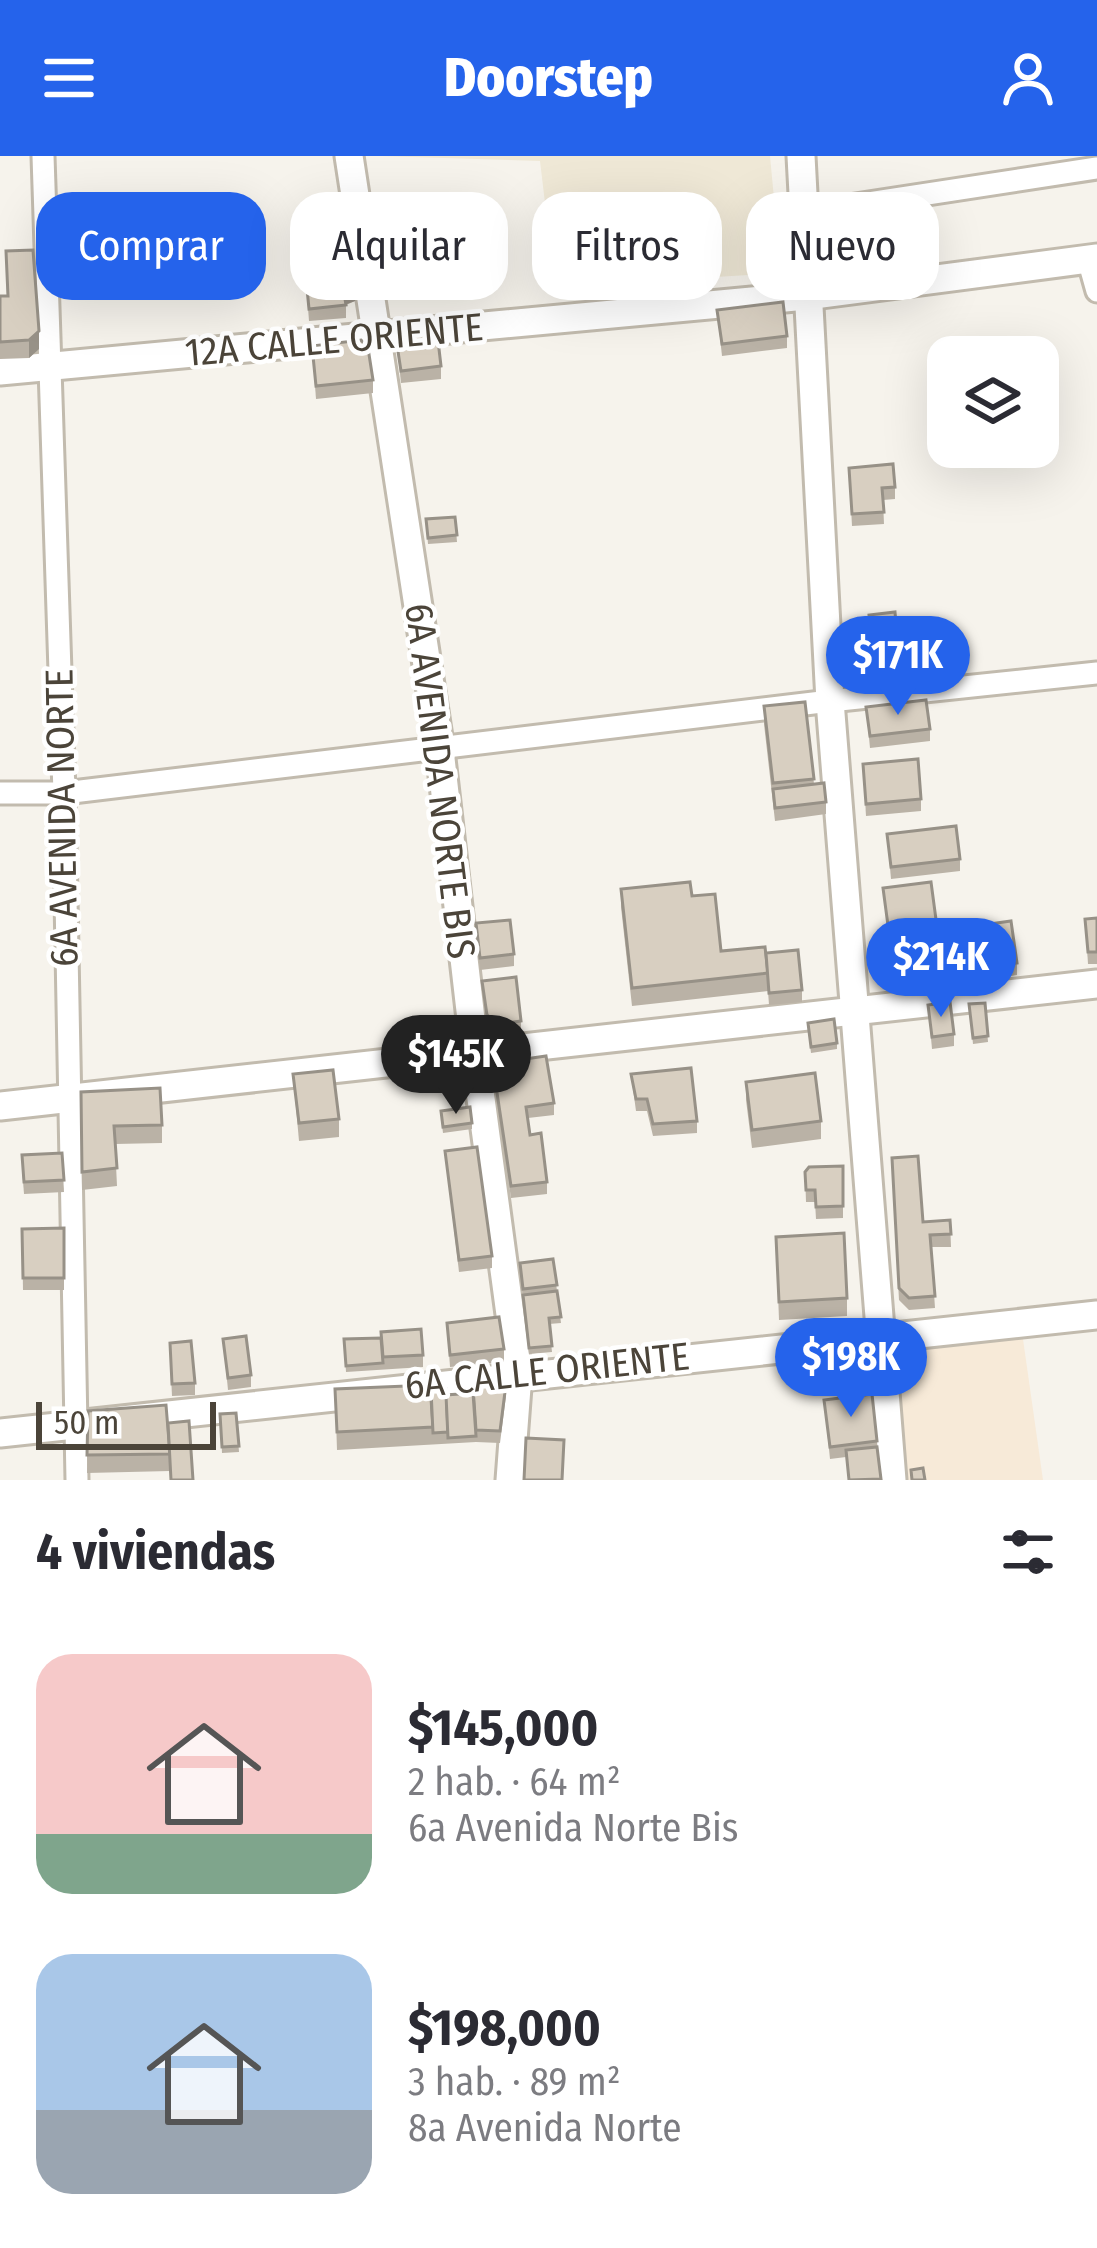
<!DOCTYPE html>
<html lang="es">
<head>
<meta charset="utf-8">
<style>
	body { margin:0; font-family:"Fira Sans Condensed",sans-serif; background:#f2f2f3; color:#2b2b33; height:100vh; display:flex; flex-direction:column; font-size:45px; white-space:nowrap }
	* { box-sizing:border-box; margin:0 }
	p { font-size:39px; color:#7c7c81 }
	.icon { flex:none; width:66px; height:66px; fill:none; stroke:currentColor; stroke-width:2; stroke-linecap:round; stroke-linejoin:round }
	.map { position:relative; height:1324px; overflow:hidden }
	.drawer { display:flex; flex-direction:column; background:#fff; flex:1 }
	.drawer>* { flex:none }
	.hud { position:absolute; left:36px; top:36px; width:1026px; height:108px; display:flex; gap:24px }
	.fabs { position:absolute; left:927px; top:180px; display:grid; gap:24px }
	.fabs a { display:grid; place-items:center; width:132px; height:132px; border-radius:24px; background:#fff; box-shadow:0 12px 48px #0002; font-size:60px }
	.scale { position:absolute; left:36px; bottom:30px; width:180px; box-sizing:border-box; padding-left:12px; border:6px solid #4b4439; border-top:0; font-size:33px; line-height:42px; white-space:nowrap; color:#4b4439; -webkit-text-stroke:9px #fff; paint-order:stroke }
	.price { position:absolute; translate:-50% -102px; padding:0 27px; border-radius:42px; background:#2563eb; color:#fff; font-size:39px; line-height:78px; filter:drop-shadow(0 3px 6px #0008) }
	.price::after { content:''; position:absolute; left:50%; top:72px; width:36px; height:27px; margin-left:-18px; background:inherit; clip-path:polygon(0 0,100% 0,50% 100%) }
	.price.on { background:#222; color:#fff }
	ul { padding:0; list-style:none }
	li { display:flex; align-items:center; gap:36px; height:300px; padding:0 36px }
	li span { display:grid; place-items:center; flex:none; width:336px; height:240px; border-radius:36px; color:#555 }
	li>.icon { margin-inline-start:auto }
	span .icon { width:144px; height:144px; fill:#fffc; stroke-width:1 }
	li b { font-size:51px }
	h2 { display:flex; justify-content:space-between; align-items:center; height:144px; padding:0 36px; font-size:51px }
	.pill { padding:0 42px; border-radius:36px; background:#fff; box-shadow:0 12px 48px #0002; font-size:42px; line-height:108px }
	.pill.on { background:#2563eb; color:#fff }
	header { display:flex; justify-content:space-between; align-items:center; height:156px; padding:0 36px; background:#2563eb; color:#fff; font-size:54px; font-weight:800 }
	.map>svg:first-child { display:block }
	.commercial { fill:#f7ead8 }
	.education { fill:#efe8d6 }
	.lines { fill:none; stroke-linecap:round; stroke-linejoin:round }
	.minor-casing { stroke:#c2bbae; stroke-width:27 }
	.tertiary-casing { stroke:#c2bbae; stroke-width:33 }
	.minor { stroke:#fff; stroke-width:21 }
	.tertiary { stroke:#fff; stroke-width:27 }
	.wall { fill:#bab2a6 }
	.shaded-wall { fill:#979187 }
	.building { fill:#d8cfc1; stroke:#979187; stroke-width:3 }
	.labels { text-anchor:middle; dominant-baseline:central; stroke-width:9; stroke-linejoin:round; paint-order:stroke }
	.street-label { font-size:39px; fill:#4b4439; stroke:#fff }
</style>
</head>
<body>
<header><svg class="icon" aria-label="menu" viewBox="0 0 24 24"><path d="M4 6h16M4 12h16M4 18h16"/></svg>Doorstep<svg class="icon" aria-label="person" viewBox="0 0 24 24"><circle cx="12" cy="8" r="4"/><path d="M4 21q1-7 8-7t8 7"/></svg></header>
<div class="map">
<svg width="1097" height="1324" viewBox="0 0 1097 1324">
	<rect width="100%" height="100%" fill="#f6f3ec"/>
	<!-- commercial -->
	<path class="commercial" d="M1021,1169L1043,1324H906L892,1186Z"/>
	<!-- education -->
	<path class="education" d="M379,0H770L781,117L555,131L540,5Z"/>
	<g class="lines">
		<defs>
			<g id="minor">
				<path d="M43,0L64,637L77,1324"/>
				<path d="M803,57L1097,12"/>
				<path d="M1088,103L1097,135"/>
				<path d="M0,637H64L830,545L1097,517"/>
			</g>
			<g id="tertiary">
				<path d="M349,0L440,594L475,898L518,1218L510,1324"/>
				<path d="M801,0L830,545L892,1324"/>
				<path d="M0,215L806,140L1097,102"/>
				<path d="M0,950L1097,828"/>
				<path d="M0,1277L1097,1159"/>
			</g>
		</defs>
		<!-- minor casing -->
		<use href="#minor" class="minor-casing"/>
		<!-- tertiary casing -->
		<use href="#tertiary" class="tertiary-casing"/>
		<!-- minor -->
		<use href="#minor" class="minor"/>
		<!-- tertiary -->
		<use href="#tertiary" class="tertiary"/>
	</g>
	<!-- wall -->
	<g class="wall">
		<path d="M330,50L353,81V87L334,89Z"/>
		<path d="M6,95L39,193L29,202L0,203V140H7Z"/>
		<path d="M313,96L359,136L355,145L346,149V162L309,165L305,112L314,111Z"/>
		<path d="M717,154L787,180V192L722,200Z"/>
		<path d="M397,189L441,210V223L401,227Z"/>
		<path d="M312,190L373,224V237L316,243Z"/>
		<path d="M849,312L895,331V343L883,344L884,368L852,370Z"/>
		<path d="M455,361L457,386L428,388L426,363Z"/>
		<path d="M869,459L899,503V515L880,517L872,511Z"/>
		<path d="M805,546L814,628L826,646V658L775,665L764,568V550Z"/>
		<path d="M866,551L930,573V585L870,592Z"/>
		<path d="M863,608L921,643V655L866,660Z"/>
		<path d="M887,678L960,703V715L891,723Z"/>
		<path d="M883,732L937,771V784L889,790Z"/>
		<path d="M621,733L692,740L721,795L766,797L802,834V846L769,849L768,835L632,850L621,751Z"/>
		<path d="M1097,762V808H1088L1085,763Z"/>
		<path d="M476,767L514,798V810L480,814Z"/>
		<path d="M968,771L1017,807V819L974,826Z"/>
		<path d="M482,825L521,865V877L499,880L487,871Z"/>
		<path d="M985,847L988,886L973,888L969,848Z"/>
		<path d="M928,849L954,878V890L932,893Z"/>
		<path d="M808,873L837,887V893L811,897Z"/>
		<path d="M293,918L339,963V981L299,985Z"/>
		<path d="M631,918L697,965V977L653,980L647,955H636Z"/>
		<path d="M746,926L821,965V983L752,992L746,944Z"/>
		<path d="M496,930L554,947V959L528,962L530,979L547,1026V1038L511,1042L496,942Z"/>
		<path d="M81,936L162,969V987L115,988L117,1030L82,1034Z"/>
		<path d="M441,961L472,967V973L443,977Z"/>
		<path d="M445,995L492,1100V1112L459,1116Z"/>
		<path d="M62,997L64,1036L24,1038L22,1012Z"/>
		<path d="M843,1010V1062L816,1063L815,1046H806L805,1016Z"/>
		<path d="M892,1014L923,1066L950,1064L951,1091H931L935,1152L909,1154L899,1144Z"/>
		<path d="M64,1072V1134H23L22,1073Z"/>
		<path d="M776,1081L847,1142V1160L779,1164Z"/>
		<path d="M553,1103L561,1167L549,1168L552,1196L529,1198L520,1107Z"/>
		<path d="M447,1167L504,1193V1206L450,1211Z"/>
		<path d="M223,1183L251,1219V1231L228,1234Z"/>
		<path d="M344,1183L423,1199V1211L346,1216Z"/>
		<path d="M170,1199L195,1227V1239L172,1240Z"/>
		<path d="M335,1233L431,1234L446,1239L506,1240L500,1287L476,1286L337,1294Z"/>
		<path d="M872,1238L881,1324H849L846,1301L830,1303L824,1244Z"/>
		<path d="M166,1249L170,1315L87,1317L88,1255Z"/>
		<path d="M236,1257L239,1296L222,1297L220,1258Z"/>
	</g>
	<!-- shaded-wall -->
	<g class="shaded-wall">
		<path d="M359,123V136L355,145L344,149V137Z"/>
		<path d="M39,175V193L29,202V184Z"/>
	</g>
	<!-- building -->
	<g class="building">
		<path d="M349,48L353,81L334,83L330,50Z"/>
		<path d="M355,92L359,123L355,133L344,137L346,149L309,153L305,112L315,111L313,96Z"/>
		<path d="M33,94L39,175L29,184L0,186V140H8L6,95Z"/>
		<path d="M783,146L787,180L722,188L717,154Z"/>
		<path d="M437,176L441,210L401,215L397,189L402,182Z"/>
		<path d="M361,184L368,192L373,224L316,230L312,190Z"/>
		<path d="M893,308L895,331L882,332L884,356L852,358L849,312Z"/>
		<path d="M455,361L457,379L428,382L426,363Z"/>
		<path d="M895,456L899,503L880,505L872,498L869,459Z"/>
		<path d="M926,544L930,573L870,580L866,551Z"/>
		<path d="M805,546L814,623L773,627L764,550Z"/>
		<path d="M918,603L921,643L866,648L863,608Z"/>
		<path d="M824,627L826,646L775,652L773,633Z"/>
		<path d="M956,670L960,703L891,711L887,678Z"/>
		<path d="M690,726L692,740L715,738L721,795L765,791L768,817L632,832L621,733Z"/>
		<path d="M931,726L937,771L889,777L883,732Z"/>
		<path d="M1097,762V796H1088L1085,763Z"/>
		<path d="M510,764L514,798L480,802L476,767Z"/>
		<path d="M1011,765L1017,807L974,814L968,771Z"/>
		<path d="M798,794L802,834L769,837L766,797Z"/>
		<path d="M516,821L521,865L499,868L487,859L482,825Z"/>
		<path d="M950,846L954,878L932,881L928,849Z"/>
		<path d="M985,847L988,880L973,882L969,848Z"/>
		<path d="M834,863L837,887L811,891L808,867Z"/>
		<path d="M546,900L554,947L526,951L530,979L541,977L547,1026L511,1030L496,930L503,929L505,906Z"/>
		<path d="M691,912L697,965L653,968L647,943H636L631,918Z"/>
		<path d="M333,914L339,963L299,967L293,918Z"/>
		<path d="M815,917L821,965L752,974L746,926Z"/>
		<path d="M160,932L162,969L114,970L117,1012L82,1016L81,936Z"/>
		<path d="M470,951L472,967L443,971L441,955Z"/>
		<path d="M477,991L492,1100L459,1104L445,995Z"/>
		<path d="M62,997L64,1024L24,1026L22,999Z"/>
		<path d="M918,1000L923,1066L950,1064L951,1078L930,1079L935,1140L909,1142L899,1132L892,1002Z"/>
		<path d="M843,1010V1050L816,1051L815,1034H806L805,1016L809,1011Z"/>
		<path d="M64,1072V1122H23L22,1073Z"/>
		<path d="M844,1077L847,1142L779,1146L776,1081Z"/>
		<path d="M553,1103L557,1129L523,1133L520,1107Z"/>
		<path d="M557,1135L561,1161L549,1162L552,1190L529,1192L523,1139Z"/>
		<path d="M499,1161L504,1193L450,1199L447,1167Z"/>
		<path d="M421,1173L423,1199L383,1201L381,1176Z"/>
		<path d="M246,1180L251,1219L228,1222L223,1183Z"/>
		<path d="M381,1182L383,1207L346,1210L344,1183Z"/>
		<path d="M191,1185L195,1227L172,1228L170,1187Z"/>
		<path d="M506,1228L500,1275L476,1274L473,1231Z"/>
		<path d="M430,1229L433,1271L337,1276L335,1233Z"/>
		<path d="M446,1233L448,1276L433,1277L431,1234Z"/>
		<path d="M473,1237L476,1280L448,1282L446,1239Z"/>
		<path d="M872,1238L877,1285L830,1291L824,1244Z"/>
		<path d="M166,1249L170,1298L87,1299L88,1255Z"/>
		<path d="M236,1257L239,1290L222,1291L220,1258Z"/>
		<path d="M189,1265L193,1324H171L168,1267Z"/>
		<path d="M526,1282L564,1284L562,1324H524Z"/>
		<path d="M877,1291L881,1323L849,1324L846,1294Z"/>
		<path d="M923,1312L925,1324H912L911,1314Z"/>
	</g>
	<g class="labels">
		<!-- street labels -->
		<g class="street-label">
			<text transform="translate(334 184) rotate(-5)">12A CALLE ORIENTE</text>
			<text transform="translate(440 625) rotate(83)">6A AVENIDA NORTE BIS</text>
			<text transform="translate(62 662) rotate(-91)">6A AVENIDA NORTE</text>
			<text transform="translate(547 1215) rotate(-6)">6A CALLE ORIENTE</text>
		</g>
	</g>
</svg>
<div class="fabs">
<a><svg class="icon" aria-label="layers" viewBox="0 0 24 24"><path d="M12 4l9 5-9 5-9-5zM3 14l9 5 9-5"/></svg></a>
</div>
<div class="scale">50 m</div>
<b class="price" style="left:898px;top:562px">$171K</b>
<b class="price" style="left:941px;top:864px">$214K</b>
<b class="price on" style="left:456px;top:961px">$145K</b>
<b class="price" style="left:851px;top:1264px">$198K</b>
<div class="hud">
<a class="pill on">Comprar</a>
<a class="pill">Alquilar</a>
<a class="pill">Filtros</a>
<a class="pill">Nuevo</a>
</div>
</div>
<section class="drawer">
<h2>4 viviendas<svg class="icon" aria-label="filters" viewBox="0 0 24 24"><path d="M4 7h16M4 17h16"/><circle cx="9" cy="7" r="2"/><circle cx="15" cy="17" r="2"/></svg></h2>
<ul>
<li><span style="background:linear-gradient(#f6c9c9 75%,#7fa58c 0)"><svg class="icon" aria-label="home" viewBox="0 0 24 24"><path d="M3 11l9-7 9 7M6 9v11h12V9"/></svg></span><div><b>$145,000</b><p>2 hab. · 64 m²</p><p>6a Avenida Norte Bis</p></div></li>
<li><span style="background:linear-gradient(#a9c7e8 65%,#9aa5b1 0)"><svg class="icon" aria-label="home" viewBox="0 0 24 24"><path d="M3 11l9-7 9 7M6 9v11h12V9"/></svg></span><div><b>$198,000</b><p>3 hab. · 89 m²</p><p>8a Avenida Norte</p></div></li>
</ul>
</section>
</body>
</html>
